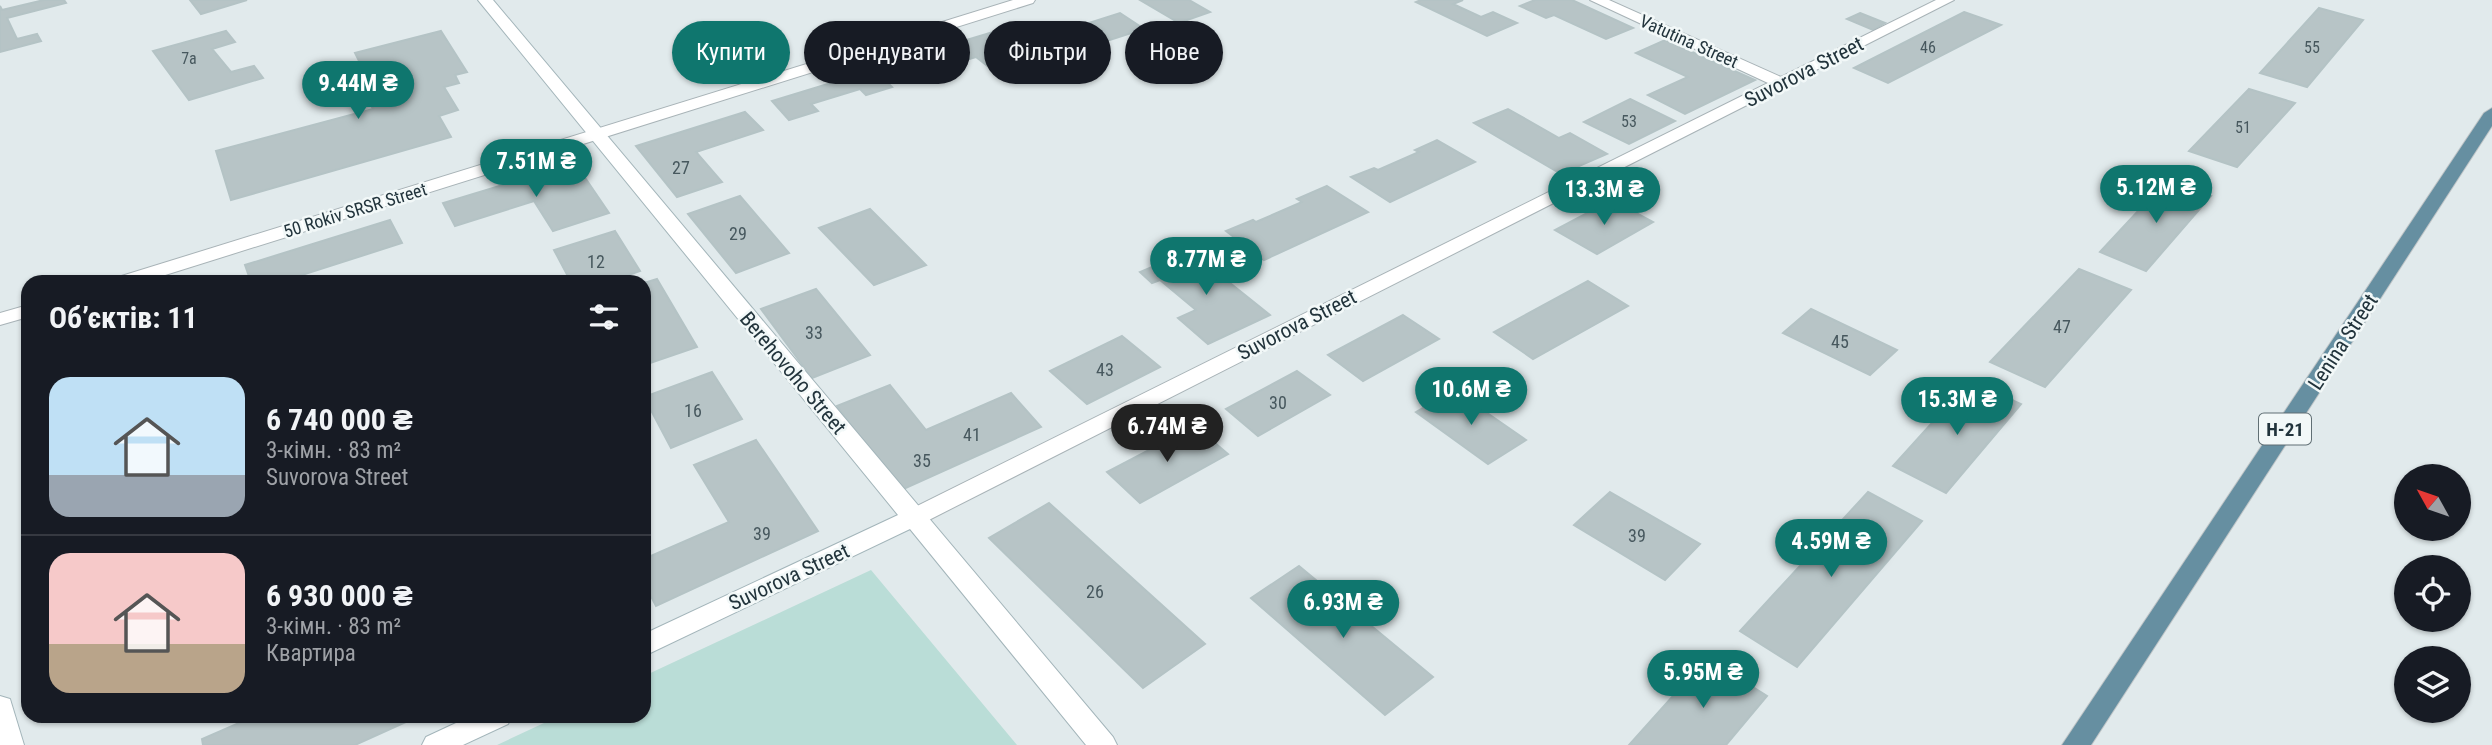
<!DOCTYPE html>
<html lang="uk">
<head>
<meta charset="utf-8">
<style>
	body { margin:0; font-family:"Roboto Condensed",sans-serif; background:#20242c; color:#f1f3f6; height:100vh; display:flex; flex-direction:column; font-size:26px; white-space:nowrap }
	* { box-sizing:border-box; margin:0 }
	p { font-size:23px; color:#9ea1a6 }
	.icon { flex:none; width:38px; height:38px; fill:none; stroke:currentColor; stroke-width:2; stroke-linecap:round; stroke-linejoin:round }
	.map { position:relative; flex:1; overflow:hidden }
	.panel { position:absolute; left:21px; top:275px; width:630px; height:448px; display:flex; flex-direction:column; background:#171b24; border-radius:21px; box-shadow:0 2px 5px #0004 }
	.panel>* { flex:none }
	.banner { position:absolute; left:672px; top:21px; width:665px; height:63px; display:flex; gap:14px }
	.needle { width:46px; rotate:310deg }
	.controls { position:absolute; left:2394px; top:464px; display:grid; gap:14px }
	.controls a { display:grid; place-items:center; width:77px; height:77px; border-radius:50%; background:#171b24; box-shadow:0 2px 5px #0004; font-size:35px }
	.price { position:absolute; translate:-50% -60px; padding:0 16px; border-radius:24px; background:#0f766e; color:#fff; font-size:23px; line-height:46px; filter:drop-shadow(0 2px 4px #0008) }
	.price::after { content:''; position:absolute; left:50%; top:42px; width:21px; height:16px; margin-left:-10px; background:inherit; clip-path:polygon(0 0,100% 0,50% 100%) }
	.price.on { background:#222; color:#fff }
	ul { padding:0; list-style:none }
	li { display:flex; align-items:center; gap:21px; height:175px; padding:0 28px }
	li+li { border-top:2px solid #363941 }
	li span { display:grid; place-items:center; flex:none; width:196px; height:140px; border-radius:21px; color:#555 }
	li>.icon { margin-inline-start:auto }
	span .icon { width:84px; height:84px; fill:#fffc; stroke-width:1 }
	li b { font-size:30px }
	h2 { display:flex; justify-content:space-between; align-items:center; height:84px; padding:0 28px; font-size:30px }
	.chip { padding:0 24px; border-radius:32px; background:#171b24; box-shadow:0 2px 5px #0004; font-size:24px; line-height:63px }
	.chip.on { background:#0f766e; color:#fff }
	.map>svg:first-child { display:block }
	.green { fill:#baddd7 }
	.building { fill:#b7c4c6; stroke:#b4c3c5; stroke-width:2 }
	.lines { fill:none; stroke-linecap:round; stroke-linejoin:round }
	.street-casing { stroke:#a8b3b7; stroke-width:2 }
	.secondary-casing { stroke:#a3b5ba; stroke-width:2 }
	.primary-casing { stroke:#c1c6c8; stroke-width:2 }
	.street { fill:#fff; fill-rule:evenodd }
	.secondary { fill:#fff; fill-rule:evenodd }
	.primary { fill:#668fa1; fill-rule:evenodd }
	.labels { text-anchor:middle; dominant-baseline:central; stroke-width:5; stroke-linejoin:round; paint-order:stroke }
	.far-number-label { font-size:16px; fill:#47585e }
	.far-street-label { font-size:18px; fill:#22343c; stroke:#f2f8f8 }
	.number-label { font-size:18px; fill:#47585e }
	.shield { fill:#f2f8f8; stroke:#606f74; stroke-width:2 }
	.shield-label { font-size:19px; font-weight:bold; fill:#22343c }
	.street-label { font-size:21px; fill:#22343c; stroke:#f2f8f8 }
</style>
</head>
<body>
<div class="map">
<svg width="2492" height="745" viewBox="0 0 2492 745">
	<rect width="100%" height="100%" fill="#e1eaec"/>
	<!-- green -->
	<path class="green" d="M871,570L1017,745H497L559,716H644V676Z"/>
	<!-- building -->
	<g class="building">
		<path d="M44,0H64L66,3L7,18L17,39L37,34L41,41L0,52V6L2,10Z"/>
		<path d="M190,0H247L201,14Z"/>
		<path d="M1140,0H1189L1210,12L1179,23Z"/>
		<path d="M1421,0H1463L1453,4L1481,17L1493,12L1517,23L1487,36L1416,2Z"/>
		<path d="M1535,0H1572L1633,28L1606,39L1554,15L1546,18L1520,6Z"/>
		<path d="M2319,8L2363,20L2307,87L2260,73Z"/>
		<path d="M1964,12L2001,25L1888,83L1854,68Z"/>
		<path d="M1120,13L1144,29L1094,45L1101,50L1065,62L1035,40Z"/>
		<path d="M1860,13L1885,23L1873,30L1847,19Z"/>
		<path d="M226,31L235,42L212,49L231,72L254,66L263,78L189,100L153,51Z"/>
		<path d="M441,31L467,72L455,75L459,83L444,87L458,110L439,116L451,137L231,200L216,151L373,109L369,101L385,97L383,93L376,95L355,53Z"/>
		<path d="M996,31L1044,68L1005,80L976,57L936,69L940,73L911,82L890,63Z"/>
		<path d="M1665,40L1755,80L1685,114L1648,95L1688,77L1636,53Z"/>
		<path d="M874,70L892,87L866,95L860,89L811,104L818,111L789,120L772,101Z"/>
		<path d="M2249,89L2295,103L2237,167L2189,151Z"/>
		<path d="M1630,99L1675,121L1629,144L1584,122Z"/>
		<path d="M1508,109L1559,138L1570,133L1607,154L1561,174L1474,123Z"/>
		<path d="M745,112L763,130L696,152L722,182L677,197L636,146Z"/>
		<path d="M1437,140L1475,162L1390,202L1351,177L1374,168L1378,170L1419,152L1415,150Z"/>
		<path d="M575,163L609,213L553,231L534,201L455,226L443,203Z"/>
		<path d="M2167,180L2211,196L2146,271L2100,252Z"/>
		<path d="M1327,186L1368,212L1264,260L1226,231L1253,220L1256,222L1302,202L1297,199Z"/>
		<path d="M740,196L789,253L736,273L688,214Z"/>
		<path d="M1612,200L1653,222L1597,254L1555,230Z"/>
		<path d="M870,209L926,265L874,285L819,228Z"/>
		<path d="M390,220L402,243L280,282H251L245,265Z"/>
		<path d="M615,231L640,271L609,282H571L554,250Z"/>
		<path d="M1190,251L1270,315L1208,344L1178,318L1196,310L1160,280L1152,283L1140,272Z"/>
		<path d="M2079,269L2131,290L2045,387L1990,362Z"/>
		<path d="M657,279L697,347L644,365V283Z"/>
		<path d="M1588,281L1628,306L1533,359L1494,332Z"/>
		<path d="M816,289L870,355L812,378L761,309Z"/>
		<path d="M1811,309L1897,350L1870,375L1783,333Z"/>
		<path d="M1403,315L1439,339L1363,381L1328,355Z"/>
		<path d="M1122,336L1160,367L1087,404L1050,371Z"/>
		<path d="M1297,371L1330,395L1258,436L1226,409Z"/>
		<path d="M712,372L742,419L671,448L644,397Z"/>
		<path d="M1970,381L2021,404L1946,493L1893,466Z"/>
		<path d="M890,385L926,430L1011,393L1041,427L899,491L837,406Z"/>
		<path d="M1454,390L1526,440L1488,464L1416,412Z"/>
		<path d="M1195,426L1228,454L1140,503L1107,472Z"/>
		<path d="M756,440L818,531L656,606L644,583V559L729,522L694,465Z"/>
		<path d="M1610,492L1700,544L1665,580L1574,525Z"/>
		<path d="M1868,492L1922,521L1797,667L1740,631Z"/>
		<path d="M1049,503L1205,644L1143,688L989,538Z"/>
		<path d="M1299,566L1433,677L1385,715L1251,598Z"/>
		<path d="M1707,658L1767,696L1726,745H1629Z"/>
		<path d="M255,716H286L287,720L298,716H419L355,745H203L202,739Z"/>
	</g>
	<g class="lines">
		<defs>
			<g id="street">
				<path d="M1013,0H1035L1033,3L143,282H112L115,278Z"/>
				<path d="M1590,0H1609L1781,77L1936,0H1954L921,524L913,527L905,524L901,518L905,512L1768,83Z"/>
				<path d="M28,305V317L0,325V313Z"/>
			</g>
			<g id="secondary">
				<path d="M478,0H493L1113,737L1117,745H1086L910,529L644,656V634L898,515Z"/>
				<path d="M0,696L10,699L24,745H0Z"/>
				<path d="M471,716H512L508,724L463,745H422L426,737Z"/>
			</g>
			<path id="primary" d="M2492,108V126L2091,745H2062L2484,113Z"/>
		</defs>
		<!-- street casing -->
		<use href="#street" class="street-casing"/>
		<!-- secondary casing -->
		<use href="#secondary" class="secondary-casing"/>
		<!-- primary casing -->
		<use href="#primary" class="primary-casing"/>
		<!-- street -->
		<use href="#street" class="street"/>
		<!-- secondary -->
		<use href="#secondary" class="secondary"/>
		<!-- primary -->
		<use href="#primary" class="primary"/>
	</g>
	<g class="labels">
		<!-- far-number labels -->
		<g class="far-number-label">
			<text x="1928" y="47">46</text>
			<text x="2312" y="47">55</text>
			<text x="189" y="58">7а</text>
			<text x="1629" y="121">53</text>
			<text x="2243" y="127">51</text>
		</g>
		<!-- far-street labels -->
		<g class="far-street-label">
			<text transform="translate(1689 41) rotate(24)">Vatutina Street</text>
			<text transform="translate(355 210) rotate(-17)">50 Rokiv SRSR Street</text>
		</g>
		<!-- number labels -->
		<g class="number-label">
			<text x="681" y="167">27</text>
			<text x="738" y="233">29</text>
			<text x="596" y="261">12</text>
			<text x="2062" y="326">47</text>
			<text x="814" y="332">33</text>
			<text x="1840" y="341">45</text>
			<text x="1105" y="369">43</text>
			<text x="1278" y="402">30</text>
			<text x="693" y="410">16</text>
			<text x="972" y="434">41</text>
			<text x="922" y="460">35</text>
			<text x="762" y="533">39</text>
			<text x="1637" y="535">39</text>
			<text x="1095" y="591">26</text>
		</g>
		<!-- shield labels -->
		<rect class="shield" x="2259" y="413.5" width="52" height="31" rx="5"/>
		<g class="shield-label">
			<text x="2285" y="429">Н-21</text>
		</g>
		<!-- street labels -->
		<g class="street-label">
			<text transform="translate(1804 72) rotate(-27)">Suvorova Street</text>
			<text transform="translate(1297 325) rotate(-27)">Suvorova Street</text>
			<text transform="translate(2343 342) rotate(-57)">Lenina Street</text>
			<text transform="translate(793 373) rotate(50)">Berehovoho Street</text>
			<text transform="translate(789 577) rotate(-25)">Suvorova Street</text>
		</g>
	</g>
</svg>
<div class="controls">
<a><svg class="needle" viewBox="-14 -14 28 28"><path d="M0-13l5 13h-10z" fill="#e53935"/><path d="M0 13l5-13h-10z" fill="#9ea1a6"/></svg></a>
<a><svg class="icon" aria-label="locate" viewBox="0 0 24 24"><circle cx="12" cy="12" r="6"/><path d="M12 2v4M12 18v4M2 12h4M18 12h4"/></svg></a>
<a><svg class="icon" aria-label="layers" viewBox="0 0 24 24"><path d="M12 4l9 5-9 5-9-5zM3 14l9 5 9-5"/></svg></a>
</div>
<b class="price" style="left:358px;top:121px">9.44M ₴</b>
<b class="price" style="left:536px;top:199px">7.51M ₴</b>
<b class="price" style="left:2156px;top:225px">5.12M ₴</b>
<b class="price" style="left:1604px;top:227px">13.3M ₴</b>
<b class="price" style="left:1206px;top:297px">8.77M ₴</b>
<b class="price" style="left:1471px;top:427px">10.6M ₴</b>
<b class="price" style="left:1957px;top:437px">15.3M ₴</b>
<b class="price on" style="left:1167px;top:464px">6.74M ₴</b>
<b class="price" style="left:1831px;top:579px">4.59M ₴</b>
<b class="price" style="left:1343px;top:640px">6.93M ₴</b>
<b class="price" style="left:1703px;top:710px">5.95M ₴</b>
<div class="banner">
<a class="chip on">Купити</a>
<a class="chip">Орендувати</a>
<a class="chip">Фільтри</a>
<a class="chip">Нове</a>
</div>
<section class="panel">
<h2>Об’єктів: 11<svg class="icon" aria-label="filters" viewBox="0 0 24 24"><path d="M4 7h16M4 17h16"/><circle cx="9" cy="7" r="2"/><circle cx="15" cy="17" r="2"/></svg></h2>
<ul>
<li><span style="background:linear-gradient(#bfe0f5 70%,#9aa5b1 0)"><svg class="icon" aria-label="home" viewBox="0 0 24 24"><path d="M3 11l9-7 9 7M6 9v11h12V9"/></svg></span><div><b>6 740 000 ₴</b><p>3-кімн. · 83 m²</p><p>Suvorova Street</p></div></li>
<li><span style="background:linear-gradient(#f6c9c9 65%,#b9a48a 0)"><svg class="icon" aria-label="home" viewBox="0 0 24 24"><path d="M3 11l9-7 9 7M6 9v11h12V9"/></svg></span><div><b>6 930 000 ₴</b><p>3-кімн. · 83 m²</p><p>Квартира</p></div></li>
</ul>
</section>
</div>
</body>
</html>
